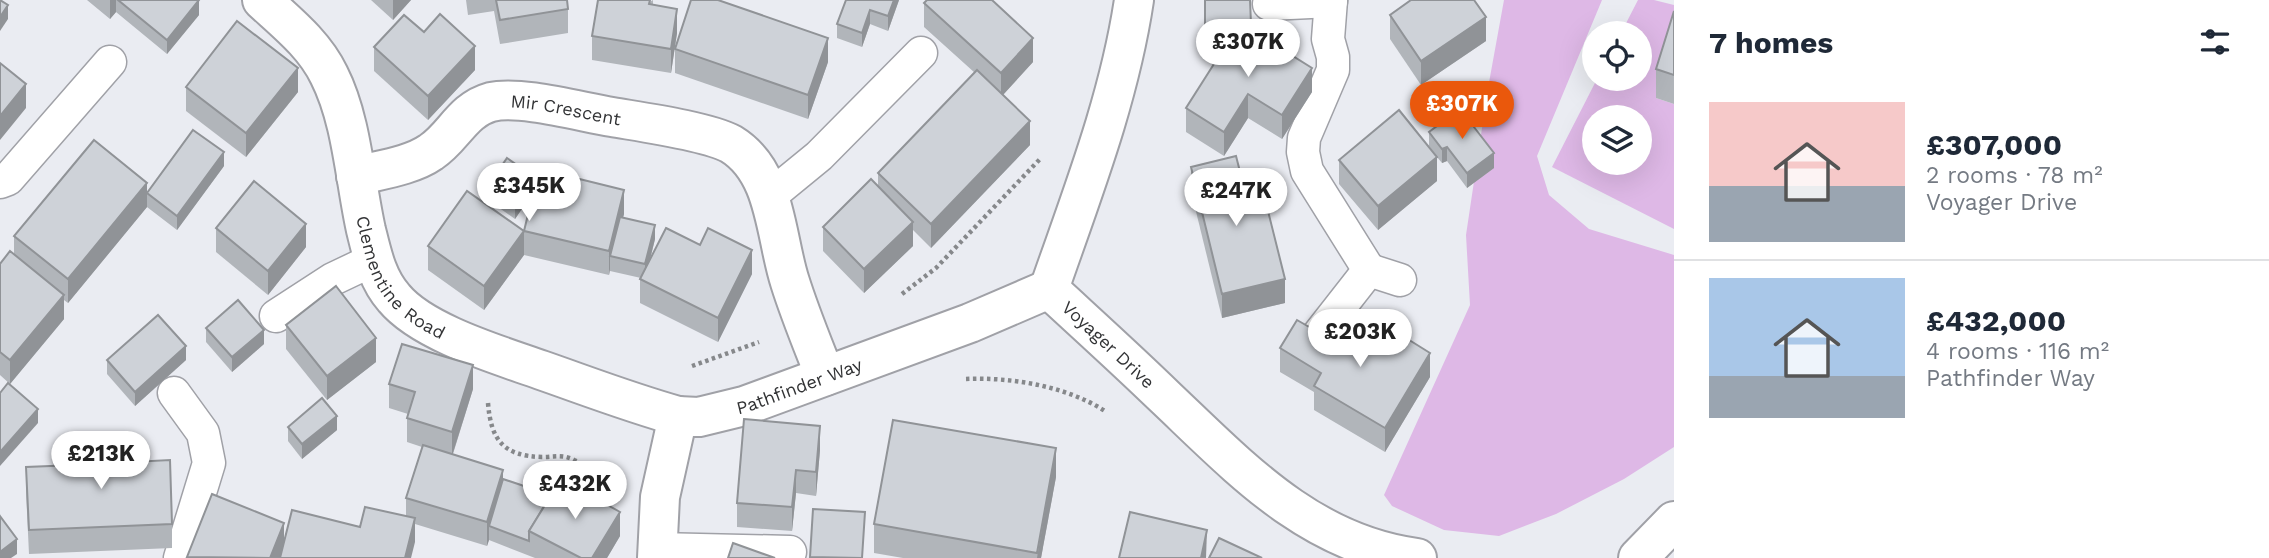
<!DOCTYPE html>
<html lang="en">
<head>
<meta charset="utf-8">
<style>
	body { margin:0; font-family:"Work Sans",sans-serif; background:#f6f6f7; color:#1f2937; height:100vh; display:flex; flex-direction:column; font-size:26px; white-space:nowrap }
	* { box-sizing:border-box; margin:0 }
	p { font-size:23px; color:#747a83 }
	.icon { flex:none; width:38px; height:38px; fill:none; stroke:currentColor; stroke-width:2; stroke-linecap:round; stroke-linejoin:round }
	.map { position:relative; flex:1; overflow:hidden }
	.drawer { display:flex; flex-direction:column; background:#fff; width:595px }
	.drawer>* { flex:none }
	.controls { position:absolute; left:1582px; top:21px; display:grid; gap:14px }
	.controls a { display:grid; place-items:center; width:70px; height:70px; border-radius:50%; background:#fff; box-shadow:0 7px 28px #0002; font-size:35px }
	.price { position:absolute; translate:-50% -60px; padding:0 16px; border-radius:24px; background:#fff; color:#222; font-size:23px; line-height:46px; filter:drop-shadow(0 2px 4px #0008) }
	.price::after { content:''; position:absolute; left:50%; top:42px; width:21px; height:16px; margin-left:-10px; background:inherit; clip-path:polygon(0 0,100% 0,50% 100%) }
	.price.active { background:#ea580c; color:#fff }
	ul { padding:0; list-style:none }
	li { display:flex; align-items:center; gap:21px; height:175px; padding:0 35px }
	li+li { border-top:2px solid #e0e1e3 }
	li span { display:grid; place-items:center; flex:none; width:196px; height:140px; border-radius:0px; color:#555 }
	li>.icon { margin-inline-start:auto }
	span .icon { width:84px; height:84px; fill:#fffc; stroke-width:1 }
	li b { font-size:30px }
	h2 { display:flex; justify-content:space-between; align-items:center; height:84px; padding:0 35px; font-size:30px }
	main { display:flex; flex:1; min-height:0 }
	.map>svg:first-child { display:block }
	.green { fill:#deb8e6; fill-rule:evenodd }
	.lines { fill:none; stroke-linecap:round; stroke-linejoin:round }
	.service-casing { stroke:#a0a1a7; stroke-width:35 }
	.minor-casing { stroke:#a0a1a7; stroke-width:42 }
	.path { stroke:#86888b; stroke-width:4.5; stroke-dasharray:3.5 3.5; stroke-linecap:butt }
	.service { stroke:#fff; stroke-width:32 }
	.minor { stroke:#fff; stroke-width:38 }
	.wall { fill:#b1b5ba }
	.shaded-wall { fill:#909397 }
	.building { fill:#ced2d8; stroke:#909397; stroke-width:2 }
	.labels { text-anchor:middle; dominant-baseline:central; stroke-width:6; stroke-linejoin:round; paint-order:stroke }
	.street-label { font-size:18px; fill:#323335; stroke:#eaecf2 }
</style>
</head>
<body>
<main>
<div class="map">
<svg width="1674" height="558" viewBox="0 0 1674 558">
	<rect width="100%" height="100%" fill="#eaecf2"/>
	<!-- green -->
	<g class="green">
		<path d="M1504,0H1602L1537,156L1549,195L1589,229L1674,255V447L1624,479L1556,514L1499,536L1444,530L1392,506L1384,495L1470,305L1466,235L1488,88Z"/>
		<path d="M1638,0H1654L1674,5V40L1656,98L1674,104V229L1552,167L1597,79H1640V33H1621ZM1594,117H1640V163H1594Z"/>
	</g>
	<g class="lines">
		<defs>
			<g id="service">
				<path d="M1331,0L1328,39L1333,57V70L1304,138L1303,152L1307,171L1369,270"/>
				<path d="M1269,4L1331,1"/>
				<path d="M0,182L8,179L110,62"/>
				<path d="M769,197L819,156L921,53"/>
				<path d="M276,316L333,279L373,260"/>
				<path d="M1315,339L1369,270L1400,280"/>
				<path d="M174,393L203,433L209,463L180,558"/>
				<path d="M657,549L790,552"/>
			</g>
			<g id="minor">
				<path id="s1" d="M262,0C287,23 314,44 329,75C352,120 355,181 366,230C372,254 377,279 394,298C423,333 499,355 541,370C587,386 631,403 678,416"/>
				<path id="s2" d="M1134,0C1119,100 1082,194 1049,289C1088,325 1128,361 1166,398C1241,469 1310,544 1417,558"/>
				<path id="s3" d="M356,176C379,170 411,166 431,152C454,137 462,110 491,102C520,95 581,112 612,117C641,122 707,131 731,144C777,172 775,236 790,282C800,314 813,345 825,376"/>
				<path id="s4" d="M657,558L660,497L678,416L699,417L744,406L970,323L1049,289"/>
				<path d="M1638,558L1674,521"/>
			</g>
		</defs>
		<!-- service casing -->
		<use href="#service" class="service-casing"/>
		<!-- minor casing -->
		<use href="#minor" class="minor-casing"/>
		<!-- path -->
		<g class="path">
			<path d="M902,294L936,268L1041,158"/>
			<path d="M692,366L759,342"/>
			<path d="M966,379C1011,377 1066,386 1105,411"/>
			<path d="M488,403C491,439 502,456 542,457C553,457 563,454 574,460C588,467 600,480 614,488"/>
		</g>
		<!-- service -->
		<use href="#service" class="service"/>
		<!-- minor -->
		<use href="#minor" class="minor"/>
	</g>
	<!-- wall -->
	<g class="wall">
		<path d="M87,0H198L199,15L167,54L116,12L110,19Z"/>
		<path d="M371,0H411L393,20Z"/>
		<path d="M466,0H567L568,9V33L500,44L494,11L468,15Z"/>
		<path d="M653,0V5L677,33L671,73L592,60V36Z"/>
		<path d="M846,0H899L888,31L870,24L862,47L837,38V24Z"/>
		<path d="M1204,0H1250L1251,30L1312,92L1282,139L1248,118L1224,156L1186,132V108L1230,38L1205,39Z"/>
		<path d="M924,3L1033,62L1003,95L1030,145L931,248L913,230V246L864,293L823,251V227L878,186V173L975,73L924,27Z"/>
		<path d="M1674,11V104L1656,98V69Z"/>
		<path d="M1390,15L1486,41L1421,85L1390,39Z"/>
		<path d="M424,32L475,70L428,120L374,71V47Z"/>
		<path d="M675,49L828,62L808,119L675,73Z"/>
		<path d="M186,87L298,92L246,157L186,111Z"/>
		<path d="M1429,132L1494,168L1467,188L1447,161L1442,163L1437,157V181L1378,230L1339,184V160L1435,154L1429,146Z"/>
		<path d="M224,166L177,230L147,207L68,303L64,300V319L10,384L0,375V264L14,254V236L147,193Z"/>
		<path d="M1191,167L1248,203L1285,303L1222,318L1191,191Z"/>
		<path d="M488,186L534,188L624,214L623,217L655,239L650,260L752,274L718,342L640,303V279L641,278L610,271V269L609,275L524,255L484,310L428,270V246L524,231L533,193L515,219L488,200Z"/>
		<path d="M216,228L306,247L268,295L216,252Z"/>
		<path d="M286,325L376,362L327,400L286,349Z"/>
		<path d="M206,328L264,344L232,372L206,342Z"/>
		<path d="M1330,339L1374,353L1430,377L1385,452L1314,410V392L1280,372V348Z"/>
		<path d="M107,360H186L135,406L107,374Z"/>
		<path d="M389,384L473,389L453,454L620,536L607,558H535L489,540L487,546L415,524V542L282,552L280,558H187L284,544L406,516V498L422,447L407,442V418L408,414L389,408Z"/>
		<path d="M288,427L337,430L302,459L288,441Z"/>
		<path d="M99,437L133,462L172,524V548L29,554L26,491V467L99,464Z"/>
		<path d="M820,450L816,496L796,493L792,531L737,527V503Z"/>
		<path d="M1056,477L1041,558H903L874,553V524Z"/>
	</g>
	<!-- shaded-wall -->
	<g class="shaded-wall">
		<path d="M110,0H116V12L110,19Z"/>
		<path d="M199,0V15L167,54V40Z"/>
		<path d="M393,0H411L393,20Z"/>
		<path d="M894,0H899L888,31V16Z"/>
		<path d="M8,5V19L0,31V17Z"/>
		<path d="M677,9V33L671,73V49Z"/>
		<path d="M870,10V24L862,47V33Z"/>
		<path d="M1486,17V41L1421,85V61Z"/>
		<path d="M828,38V62L808,119V95Z"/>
		<path d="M1033,38V62L1001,97V73Z"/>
		<path d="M475,46V70L428,120V96Z"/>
		<path d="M298,68V92L246,157V133Z"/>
		<path d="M1312,68V92L1282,139V115Z"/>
		<path d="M26,84V108L0,140V116Z"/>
		<path d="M1248,94V118L1224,156V132Z"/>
		<path d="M1030,121V145L931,248V224Z"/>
		<path d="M1447,147V161L1442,163V149Z"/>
		<path d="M224,152V166L177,230V216Z"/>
		<path d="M1494,153V168L1467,188V173Z"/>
		<path d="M1437,157V181L1378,230V206Z"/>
		<path d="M534,177V191L515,219V205Z"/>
		<path d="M147,183V207L68,303V279Z"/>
		<path d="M624,190V214L613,257L610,256V269L609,275V251Z"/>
		<path d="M913,222V246L864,293V269Z"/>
		<path d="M306,224V247L268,295V271Z"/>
		<path d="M655,225V239L645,279V264Z"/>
		<path d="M524,231V255L484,310V286Z"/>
		<path d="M752,250V274L718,342V318Z"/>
		<path d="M1285,279V303L1222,318V294Z"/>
		<path d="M64,295V319L10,384V360Z"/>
		<path d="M264,330V344L232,372V357Z"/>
		<path d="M376,338V362L327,400V376Z"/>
		<path d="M186,346V360L135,406V392Z"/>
		<path d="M1430,353V377L1385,452V428Z"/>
		<path d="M473,365V389L452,456V432Z"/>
		<path d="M38,409V423L0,466V452Z"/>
		<path d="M337,416V430L302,459V444Z"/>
		<path d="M820,426V450L816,496V472Z"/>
		<path d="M1056,448V477L1041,558H1037Z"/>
		<path d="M503,470V494L489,526V540L487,546V522Z"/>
		<path d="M796,470V493L792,531V507Z"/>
		<path d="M620,512V536L607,558H592Z"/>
		<path d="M415,518V542L411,558H405Z"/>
		<path d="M284,523V547L280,558H270Z"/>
		<path d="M1207,530L1206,558H1201Z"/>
		<path d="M17,539V554L11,558H0V552Z"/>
	</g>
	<!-- building -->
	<g class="building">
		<path d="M0,0L8,5L0,17Z"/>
		<path d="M118,0H199L167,40Z"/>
		<path d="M496,0H567L568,9L500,20Z"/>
		<path d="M598,0H650L649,4L677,9L671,49L592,36Z"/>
		<path d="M691,0H718L828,38L808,95L675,49Z"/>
		<path d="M846,0H894L888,16L870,10L862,33L837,24Z"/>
		<path d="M927,0H992L1033,38L1001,73L924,3Z"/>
		<path d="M1205,0H1250L1251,24H1242L1240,23L1239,24L1205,25Z"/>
		<path d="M1411,0H1474L1486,17L1421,61L1390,15Z"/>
		<path d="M1674,11V75L1656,69Z"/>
		<path d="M440,14L475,46L428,96L374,47L404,15L424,32Z"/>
		<path d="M237,21L298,68L246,133L186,87Z"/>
		<path d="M1240,23L1312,68L1282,115L1248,94L1224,132L1186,108Z"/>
		<path d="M0,63L26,84L0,116Z"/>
		<path d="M977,70L1030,121L931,224L878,173Z"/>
		<path d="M1460,109L1494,153L1467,173L1447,147L1442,149L1429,132Z"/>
		<path d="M1399,110L1437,157L1378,206L1339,160Z"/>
		<path d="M193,130L224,152L177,216L147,193Z"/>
		<path d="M94,140L147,183L68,279L14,236Z"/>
		<path d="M1236,156L1248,203L1265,199L1285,279L1222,294L1191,167Z"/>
		<path d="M507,158L534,177L515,205L488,186Z"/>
		<path d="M539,169L624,190L609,251L524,231L484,286L428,246L467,191L524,231Z"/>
		<path d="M871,179L913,222L864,269L823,227Z"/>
		<path d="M254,181L306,224L268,271L216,228Z"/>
		<path d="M620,217L655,225L645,264L610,256Z"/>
		<path d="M666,228L700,245L708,228L752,250L718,318L640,279Z"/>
		<path d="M10,251L64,295L10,360L0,352V264Z"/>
		<path d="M336,286L376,338L327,376L286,325Z"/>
		<path d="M238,300L264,330L232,357L206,328Z"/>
		<path d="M158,315L186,346L135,392L107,360Z"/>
		<path d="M1297,320L1330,339L1336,330L1374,353L1390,328L1430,353L1385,428L1314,386L1321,373L1280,348Z"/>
		<path d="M402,344L473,365L452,432L407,418L415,392L389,384Z"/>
		<path d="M8,383L38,409L0,452V393Z"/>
		<path d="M322,398L337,416L302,444L288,427Z"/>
		<path d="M744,419L820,426L816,472L796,470L792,507L737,503Z"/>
		<path d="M893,420L1056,448L1037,553L874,524Z"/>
		<path d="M132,436L133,462L170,460L172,524L29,530L26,467L100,464L99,437Z"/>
		<path d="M423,445L503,470L487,522L406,498Z"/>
		<path d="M503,479L551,495L529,531V541L489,526Z"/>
		<path d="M561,479L620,512L592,558H581L529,531Z"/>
		<path d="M212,494L284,523L270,558L187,557Z"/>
		<path d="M365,507L415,518L405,558H280L292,510L360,527Z"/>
		<path d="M813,509L865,512L862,558L810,557Z"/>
		<path d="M1130,512L1207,530L1201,558H1119Z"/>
		<path d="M0,516L17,539L0,552Z"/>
		<path d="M1219,538L1262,558H1209Z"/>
		<path d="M733,543L775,558H728Z"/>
	</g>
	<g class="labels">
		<!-- street labels -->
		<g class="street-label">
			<text stroke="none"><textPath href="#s3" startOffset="234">Mir Crescent</textPath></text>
			<text stroke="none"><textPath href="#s1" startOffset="322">Clementine Road</textPath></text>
			<text stroke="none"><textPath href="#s2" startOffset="383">Voyager Drive</textPath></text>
			<text stroke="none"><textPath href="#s4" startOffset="270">Pathfinder Way</textPath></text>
		</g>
	</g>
</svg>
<div class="controls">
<a><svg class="icon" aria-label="locate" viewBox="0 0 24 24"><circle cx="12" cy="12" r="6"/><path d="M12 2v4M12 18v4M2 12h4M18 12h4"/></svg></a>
<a><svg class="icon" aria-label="layers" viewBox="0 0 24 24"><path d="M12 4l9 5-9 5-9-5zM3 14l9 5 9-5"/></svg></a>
</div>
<b class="price" style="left:1248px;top:79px">£307K</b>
<b class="price active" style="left:1462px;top:141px">£307K</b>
<b class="price" style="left:529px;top:223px">£345K</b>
<b class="price" style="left:1236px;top:228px">£247K</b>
<b class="price" style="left:1360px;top:369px">£203K</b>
<b class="price" style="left:101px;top:491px">£213K</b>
<b class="price" style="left:575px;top:521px">£432K</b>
</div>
<section class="drawer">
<h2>7 homes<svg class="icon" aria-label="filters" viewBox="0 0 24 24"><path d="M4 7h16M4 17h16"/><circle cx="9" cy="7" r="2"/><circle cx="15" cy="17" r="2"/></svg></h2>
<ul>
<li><span style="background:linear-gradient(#f6c9c9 60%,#9aa5b1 0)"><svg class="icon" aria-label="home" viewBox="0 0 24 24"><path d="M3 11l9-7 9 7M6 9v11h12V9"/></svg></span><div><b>£307,000</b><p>2 rooms · 78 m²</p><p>Voyager Drive</p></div></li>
<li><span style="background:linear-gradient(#a9c7e8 70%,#9aa5b1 0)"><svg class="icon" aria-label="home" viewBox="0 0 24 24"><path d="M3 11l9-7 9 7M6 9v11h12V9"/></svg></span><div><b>£432,000</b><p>4 rooms · 116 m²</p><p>Pathfinder Way</p></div></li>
</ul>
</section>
</main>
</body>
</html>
